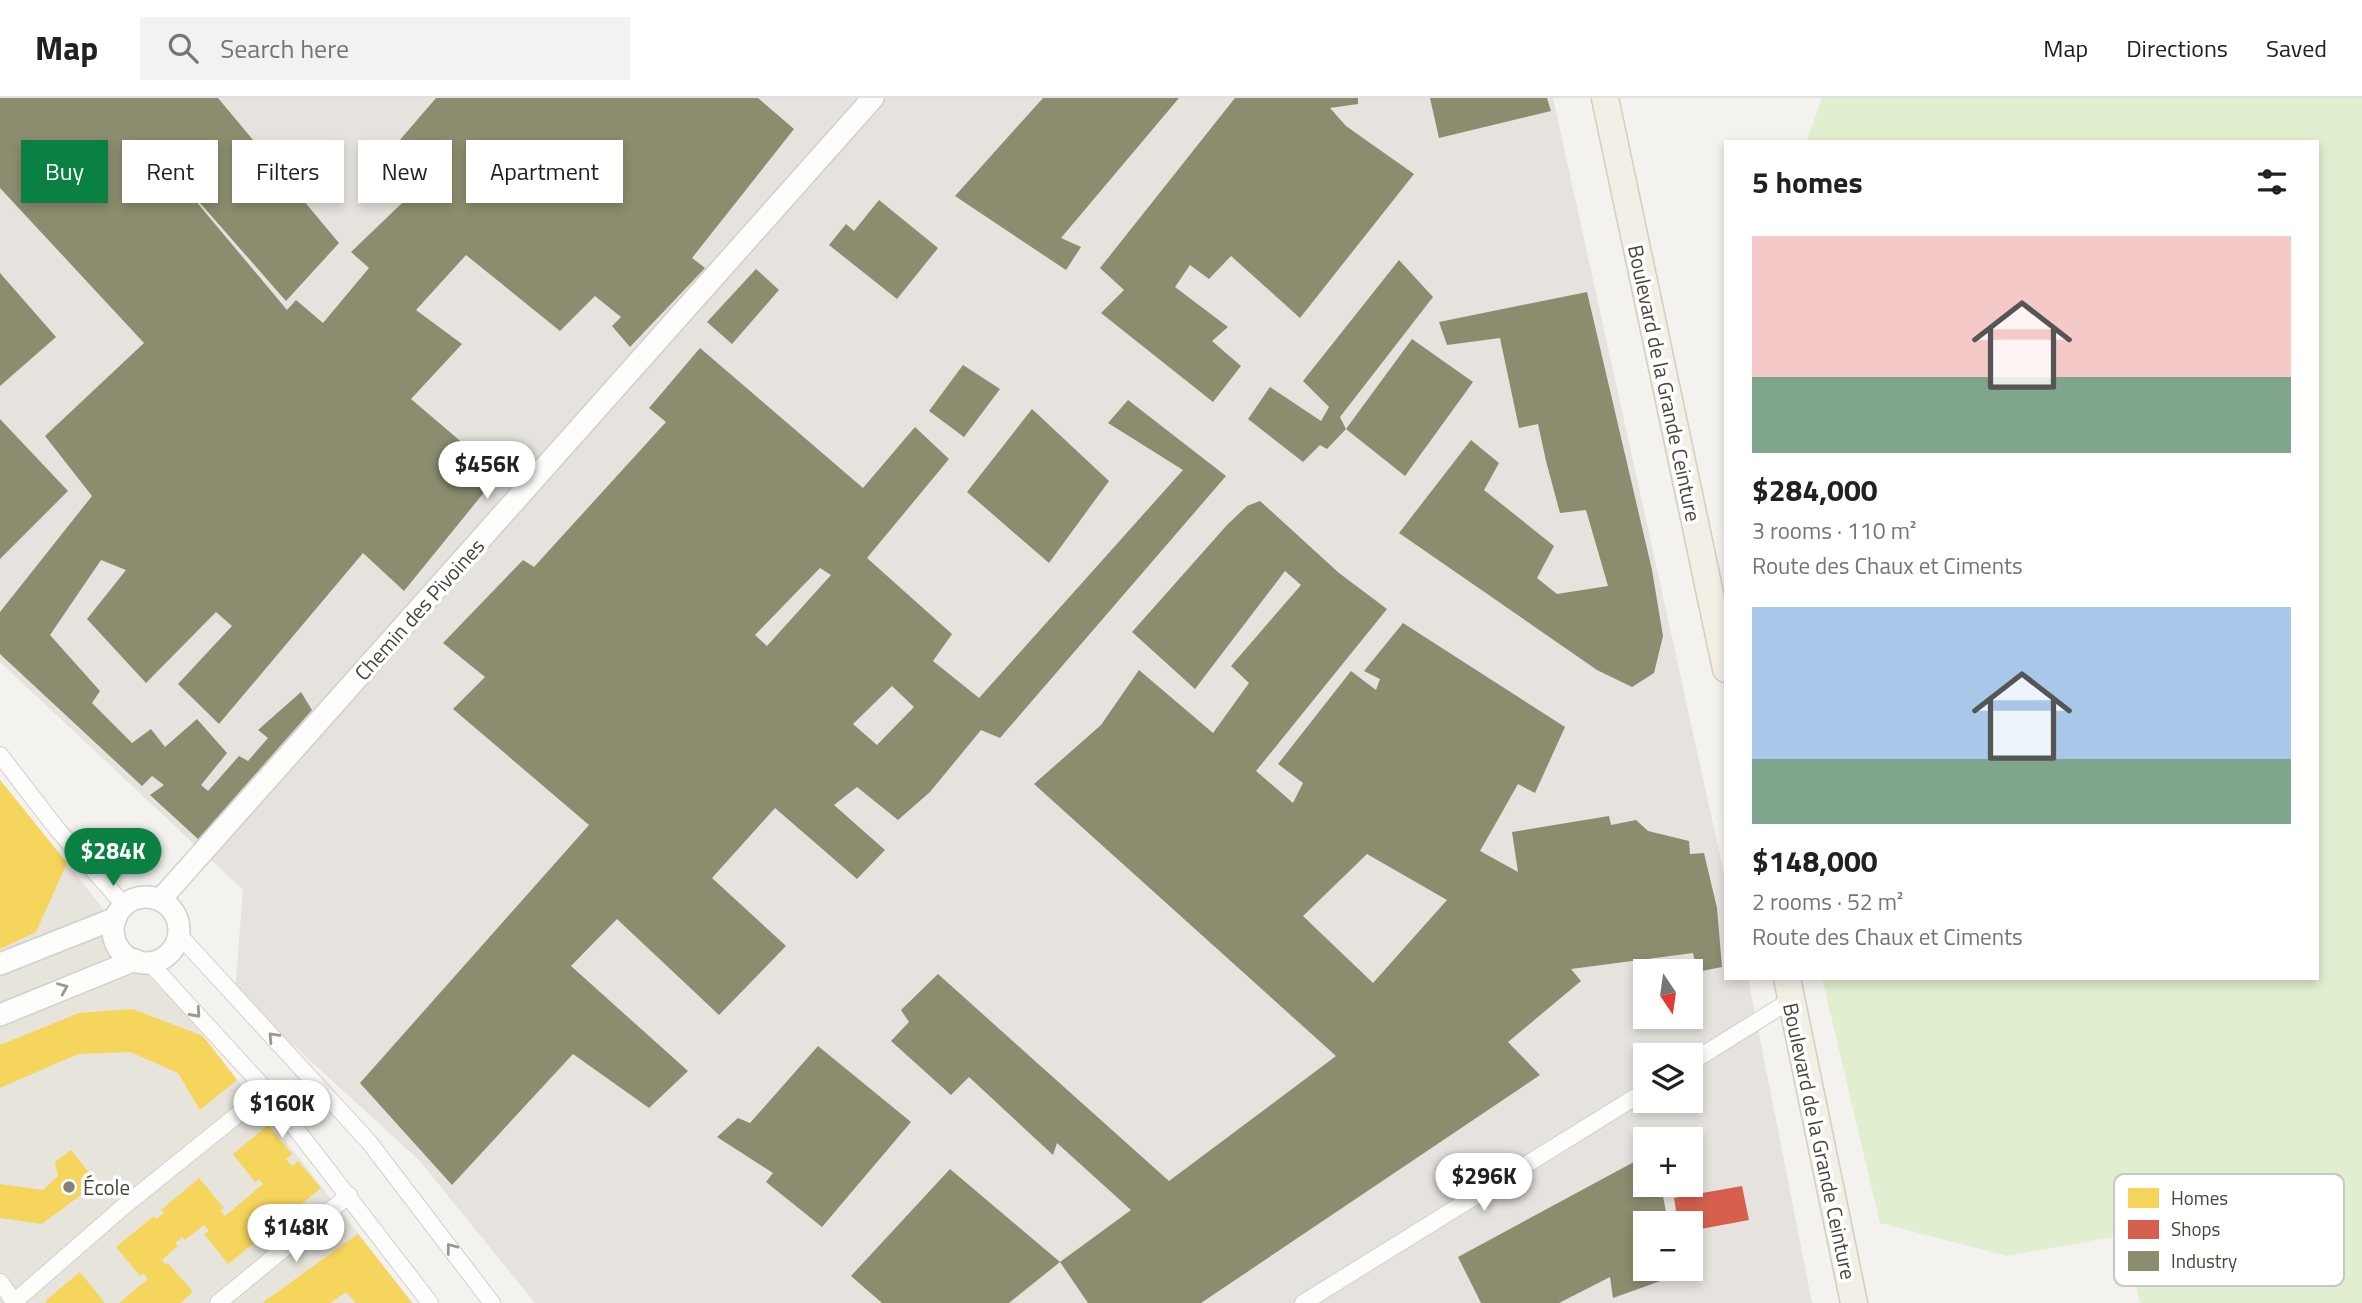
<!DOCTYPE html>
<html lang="en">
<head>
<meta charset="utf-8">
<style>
	body { margin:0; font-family:"Titillium Web",sans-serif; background:#f2f2f2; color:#202124; height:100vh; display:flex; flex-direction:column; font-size:26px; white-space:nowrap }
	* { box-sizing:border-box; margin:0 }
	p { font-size:23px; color:#757577 }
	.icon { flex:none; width:38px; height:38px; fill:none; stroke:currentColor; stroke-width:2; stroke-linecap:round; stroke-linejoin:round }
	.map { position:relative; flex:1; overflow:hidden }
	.panel { position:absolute; left:1724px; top:42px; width:595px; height:840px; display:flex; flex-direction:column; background:#fff; border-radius:0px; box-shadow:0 4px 10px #0003 }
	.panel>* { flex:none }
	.banner { position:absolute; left:21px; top:42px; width:665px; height:63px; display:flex; gap:14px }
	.needle { width:46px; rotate:167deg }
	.buttons { position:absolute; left:1633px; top:861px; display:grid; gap:14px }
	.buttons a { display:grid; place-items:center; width:70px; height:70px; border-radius:0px; background:#fff; box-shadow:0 4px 10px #0003; font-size:35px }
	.price { position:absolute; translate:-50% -60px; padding:0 16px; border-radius:24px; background:#fff; color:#222; font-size:23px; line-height:46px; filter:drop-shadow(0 2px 4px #0008) }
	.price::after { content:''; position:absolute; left:50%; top:42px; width:21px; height:16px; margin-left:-10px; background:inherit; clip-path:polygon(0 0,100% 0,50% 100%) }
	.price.active { background:#0b8043; color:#fff }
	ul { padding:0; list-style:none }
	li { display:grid; align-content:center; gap:14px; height:371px; padding:0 28px }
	li span { display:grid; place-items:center; height:217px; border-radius:0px; color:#555 }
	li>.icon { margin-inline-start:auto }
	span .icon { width:126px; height:126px; fill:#fffc; stroke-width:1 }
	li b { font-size:30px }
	h2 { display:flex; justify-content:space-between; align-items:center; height:84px; padding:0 28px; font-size:30px }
	.pill { padding:0 24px; border-radius:0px; background:#fff; box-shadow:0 4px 10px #0003; font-size:24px; line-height:63px }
	.pill.active { background:#0b8043; color:#fff }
	header { display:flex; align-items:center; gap:42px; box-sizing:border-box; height:98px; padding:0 35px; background:#fff; border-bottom:2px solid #e0e0e0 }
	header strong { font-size:33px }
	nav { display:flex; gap:38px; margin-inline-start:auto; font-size:24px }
	.search { width:490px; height:63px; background:#f2f2f2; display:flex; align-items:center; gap:18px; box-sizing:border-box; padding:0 24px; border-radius:0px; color:#757577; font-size:26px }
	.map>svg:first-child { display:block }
	.residential { fill:#e7e4dc }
	.industrial { fill:#e6e2de; fill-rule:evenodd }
	.green { fill:#e1eecf }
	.homes { fill:#f6d55c }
	.shops { fill:#d6604d }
	.industry { fill:#8c8c6e; fill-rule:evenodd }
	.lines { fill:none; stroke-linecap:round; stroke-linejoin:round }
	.minor-casing { stroke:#d2d0cb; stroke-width:18 }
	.tertiary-casing { stroke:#d2d0cb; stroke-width:24 }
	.primary-casing { stroke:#d6cebb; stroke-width:29 }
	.minor { stroke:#fdfdfc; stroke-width:16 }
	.tertiary { stroke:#fdfdfc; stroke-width:21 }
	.primary { stroke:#f2efe6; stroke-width:26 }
	.oneway { stroke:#9b9791 }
	.poi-dot { fill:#868178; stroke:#fff; stroke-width:2.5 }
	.labels { text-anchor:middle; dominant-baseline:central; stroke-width:7; stroke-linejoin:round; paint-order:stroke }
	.street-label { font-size:21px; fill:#4b4439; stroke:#fff }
	.poi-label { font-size:21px; fill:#4b4439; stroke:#fff; text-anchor:start }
	.key { fill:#fff; stroke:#c9c7c4; stroke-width:2 }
	.key-label { font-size:19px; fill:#4b4439 }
</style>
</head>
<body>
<header>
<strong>Map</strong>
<div class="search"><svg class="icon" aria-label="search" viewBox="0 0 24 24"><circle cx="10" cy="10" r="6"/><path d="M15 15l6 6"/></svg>Search here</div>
<nav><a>Map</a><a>Directions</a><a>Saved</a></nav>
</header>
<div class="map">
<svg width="2362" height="1205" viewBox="0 0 2362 1205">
	<rect width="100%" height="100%" fill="#f4f2ee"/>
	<!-- residential -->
	<path class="residential" d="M0,682L67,765L413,1205H0Z"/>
	<!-- industrial -->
	<path class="industrial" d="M0,0H1553L1725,780L1726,880H1748L1812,1205H535L419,1062L235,894L243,792L0,564ZM1645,873H1690V919H1645ZM1645,957H1690V1003H1645ZM1645,1041H1690V1087H1645ZM1645,1125H1690V1171H1645Z"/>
	<!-- green -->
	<path class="green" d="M1822,0H2362V1205H2140L2124,1137L2007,1158L1880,1125L1822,880H2317V44H1806Z"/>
	<!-- homes -->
	<g class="homes">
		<path d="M0,682L67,765L36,834L0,851Z"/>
		<path d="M133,911L203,938L237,982L200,1012L178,975L130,954L78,956L0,990V947L79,915Z"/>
		<path d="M268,1027L292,1056L286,1061L292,1068L298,1063L321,1090L276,1127L273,1123L266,1129L269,1133L228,1166L204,1136L209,1133L204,1127L185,1142L182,1139L175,1145L178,1148L162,1162L166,1167L168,1165L193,1194L180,1205H119L148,1181L143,1175L140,1178L116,1149L154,1118L156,1121L164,1115L161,1112L199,1080L224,1110L220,1112L225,1118L263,1086L259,1081L255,1084L233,1056Z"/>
		<path d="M71,1052L97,1085L42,1126L0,1120V1086L43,1092L58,1078L55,1064Z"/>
		<path d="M358,1136L412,1205H356L346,1194L330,1205H262Z"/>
		<path d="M80,1174L105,1205H47L45,1203Z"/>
	</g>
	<!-- shops -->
	<path class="shops" d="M1742,1088L1749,1122L1690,1133V1125H1678L1674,1100Z"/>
	<!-- industry -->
	<g class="industry">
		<path d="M0,0H218L339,145L286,203L143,40L287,212L296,202L323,225L369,170L351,154L424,84L387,57L436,0H758L794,31L692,160L705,170L630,249L612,228L621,219L595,198L560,233L466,157L416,212L462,246L411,301L499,376L404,493L363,455L219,626L178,586L232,528L216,514L146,585L87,521L126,472L101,462L50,537L100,593L92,605L132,645L151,631L165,649L197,621L227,655L201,687L208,693L239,658L248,663L268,640L258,632L301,594L312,612L198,741L150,697L164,687L152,678L142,688L0,556V514L92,398L45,338L144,245L0,90Z"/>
		<path d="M1043,0H1179L1061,140L1081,149L1066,172L955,98Z"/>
		<path d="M1235,0H1358V6L1330,10L1346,28L1414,76L1300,220L1231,158L1209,181L1190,167L1175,189L1228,229L1212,243L1241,268L1213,304L1101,215L1124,192L1100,170Z"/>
		<path d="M1430,0H1547L1551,13L1439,40Z"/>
		<path d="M879,102L938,150L897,201L829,147L846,126L854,133Z"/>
		<path d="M1399,162L1433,199L1340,319L1346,331L1327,351L1320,347L1303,364L1248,321L1270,289L1321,323L1329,309L1303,283Z"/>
		<path d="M756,171L779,192L732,246L707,224Z"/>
		<path d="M0,175L56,239L0,288Z"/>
		<path d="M1587,194L1652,472L1663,538L1654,575L1632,589L1597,572L1399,435L1471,342L1499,365L1484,392L1554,448L1537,480L1557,496L1608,488L1586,412L1560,415L1546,363L1538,326L1519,330L1500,240L1447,247L1439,224Z"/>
		<path d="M1412,241L1473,284L1405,378L1346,331Z"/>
		<path d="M700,250L863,390L915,329L949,361L867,460L952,536L933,563L979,600L1183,372L1108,325L1128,302L1226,378L1000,640L981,632L930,694L898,722L857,689L834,707L885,752L857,781L775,710L712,780L786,848L719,917L617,821L571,868L688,973L649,1010L573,956L452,1087L360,985L589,727L453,611L485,579L443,545L523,462L534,469L666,324L649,310ZM820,470L831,477L767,548L755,537ZM892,588L914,609L877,647L853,626Z"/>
		<path d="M963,267L1000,291L964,339L929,313Z"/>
		<path d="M1032,311L1109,383L1049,465L967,394Z"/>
		<path d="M0,321L68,393L0,461Z"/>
		<path d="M1260,403L1339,475L1387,511L1256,673L1293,705L1303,685L1278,666L1351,573L1376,592L1380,581L1364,573L1403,525L1565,629L1535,695L1518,686L1480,753L1518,774L1512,734L1609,718L1611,727L1636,722L1648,733L1689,743L1690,756L1704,755L1717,810L1722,869L1697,874L1693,855L1571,871L1581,883L1508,944L1540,977L1201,1205H1088L1060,1164L1131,1112L1057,1045L1053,1057L969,979L951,997L891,943L909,924L901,912L938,876L1169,1083L1336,958L1034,686L1101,627L1139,572L1213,635L1249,585L1231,568L1301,487L1285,473L1195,591L1132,534L1227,427L1247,408ZM1367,756L1447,802L1373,885L1303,818Z"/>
		<path d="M818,948L911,1024L822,1129L766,1084L773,1075L717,1039L738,1020L750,1025Z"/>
		<path d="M1645,1058V1087H1661L1668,1125H1645V1171H1675L1677,1177L1613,1200L1610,1179L1559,1205H1481L1458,1159Z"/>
		<path d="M950,1071L1060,1164L1009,1205H882L851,1178Z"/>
	</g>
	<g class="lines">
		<defs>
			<g id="minor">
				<path d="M0,657L57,731L125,808"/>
				<path d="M179,837L369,1044L492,1205"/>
				<path d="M150,865L267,993L430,1205"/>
				<path d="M1690,965L1791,902"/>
				<path d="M0,1184L15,1205"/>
				<path d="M14,1204L123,1109L267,993"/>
				<path d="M218,1205L349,1097"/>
				<path d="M1303,1205L1645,993"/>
			</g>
			<g id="tertiary">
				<circle cx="146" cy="832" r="33"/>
				<path d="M160,802L873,0"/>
				<path d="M0,866L116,820"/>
				<path d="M0,917L135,862"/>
			</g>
			<g id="primary">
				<path d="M1605,0L1726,571"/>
				<path d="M1787,880L1854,1205"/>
			</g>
		</defs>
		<!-- minor casing -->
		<use href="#minor" class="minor-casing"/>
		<!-- tertiary casing -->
		<use href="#tertiary" class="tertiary-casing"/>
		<!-- primary casing -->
		<use href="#primary" class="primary-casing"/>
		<!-- minor -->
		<use href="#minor" class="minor"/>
		<!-- tertiary -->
		<use href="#tertiary" class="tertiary"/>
		<!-- primary -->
		<use href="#primary" class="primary"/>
	</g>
	<!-- one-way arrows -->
	<defs><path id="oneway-chevron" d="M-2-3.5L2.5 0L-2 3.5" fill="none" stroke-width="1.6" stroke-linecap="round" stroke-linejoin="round" transform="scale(1.75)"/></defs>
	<g class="oneway">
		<use href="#oneway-chevron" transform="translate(63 890) rotate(-23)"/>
		<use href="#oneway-chevron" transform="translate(196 915) rotate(48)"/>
		<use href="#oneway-chevron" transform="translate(273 939) rotate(-133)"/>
		<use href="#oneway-chevron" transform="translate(451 1150) rotate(-127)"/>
	</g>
	<!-- markers -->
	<circle class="poi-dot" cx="69" cy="1089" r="7"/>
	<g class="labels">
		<!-- street labels -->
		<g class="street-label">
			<text transform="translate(1665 285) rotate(78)">Boulevard de la Grande Ceinture</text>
			<text transform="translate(419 511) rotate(-48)">Chemin des Pivoines</text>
			<text transform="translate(1820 1043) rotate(78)">Boulevard de la Grande Ceinture</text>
		</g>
		<!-- poi labels -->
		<g class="poi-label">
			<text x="83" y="1089">École</text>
		</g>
	</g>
	<!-- legend -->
	<rect x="2114" y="1076" width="230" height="112" rx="10" class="key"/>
	<rect x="2128" y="1090" width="31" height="20" fill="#f6d55c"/>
	<rect x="2128" y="1122" width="31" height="19" fill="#d6604d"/>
	<rect x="2128" y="1153" width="31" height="20" fill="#8c8c6e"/>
	<g class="key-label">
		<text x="2171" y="1107">Homes</text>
		<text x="2171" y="1138">Shops</text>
		<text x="2171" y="1170">Industry</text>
	</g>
</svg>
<div class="buttons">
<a><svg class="needle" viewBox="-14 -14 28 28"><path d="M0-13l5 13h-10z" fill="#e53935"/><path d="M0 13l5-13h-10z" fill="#757577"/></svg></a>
<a><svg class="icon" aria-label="layers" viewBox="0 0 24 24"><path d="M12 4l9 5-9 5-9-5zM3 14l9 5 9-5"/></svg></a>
<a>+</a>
<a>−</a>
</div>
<b class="price" style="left:487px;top:403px">$456K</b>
<b class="price active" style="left:113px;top:790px">$284K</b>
<b class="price" style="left:282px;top:1042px">$160K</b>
<b class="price" style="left:1484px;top:1115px">$296K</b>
<b class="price" style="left:296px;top:1166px">$148K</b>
<div class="banner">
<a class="pill active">Buy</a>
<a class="pill">Rent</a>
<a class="pill">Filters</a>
<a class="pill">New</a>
<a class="pill">Apartment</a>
</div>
<section class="panel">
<h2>5 homes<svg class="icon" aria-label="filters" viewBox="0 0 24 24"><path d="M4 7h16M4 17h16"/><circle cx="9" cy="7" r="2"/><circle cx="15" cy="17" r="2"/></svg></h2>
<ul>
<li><span style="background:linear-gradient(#f6c9c9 65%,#7fa58c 0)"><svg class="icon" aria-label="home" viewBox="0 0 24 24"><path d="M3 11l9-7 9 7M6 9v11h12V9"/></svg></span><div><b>$284,000</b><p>3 rooms · 110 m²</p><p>Route des Chaux et Ciments</p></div></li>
<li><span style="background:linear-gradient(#a9c7e8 70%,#7fa58c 0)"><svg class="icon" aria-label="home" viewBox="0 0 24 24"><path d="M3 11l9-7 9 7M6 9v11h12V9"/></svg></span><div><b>$148,000</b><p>2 rooms · 52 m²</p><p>Route des Chaux et Ciments</p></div></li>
</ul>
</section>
</div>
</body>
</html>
